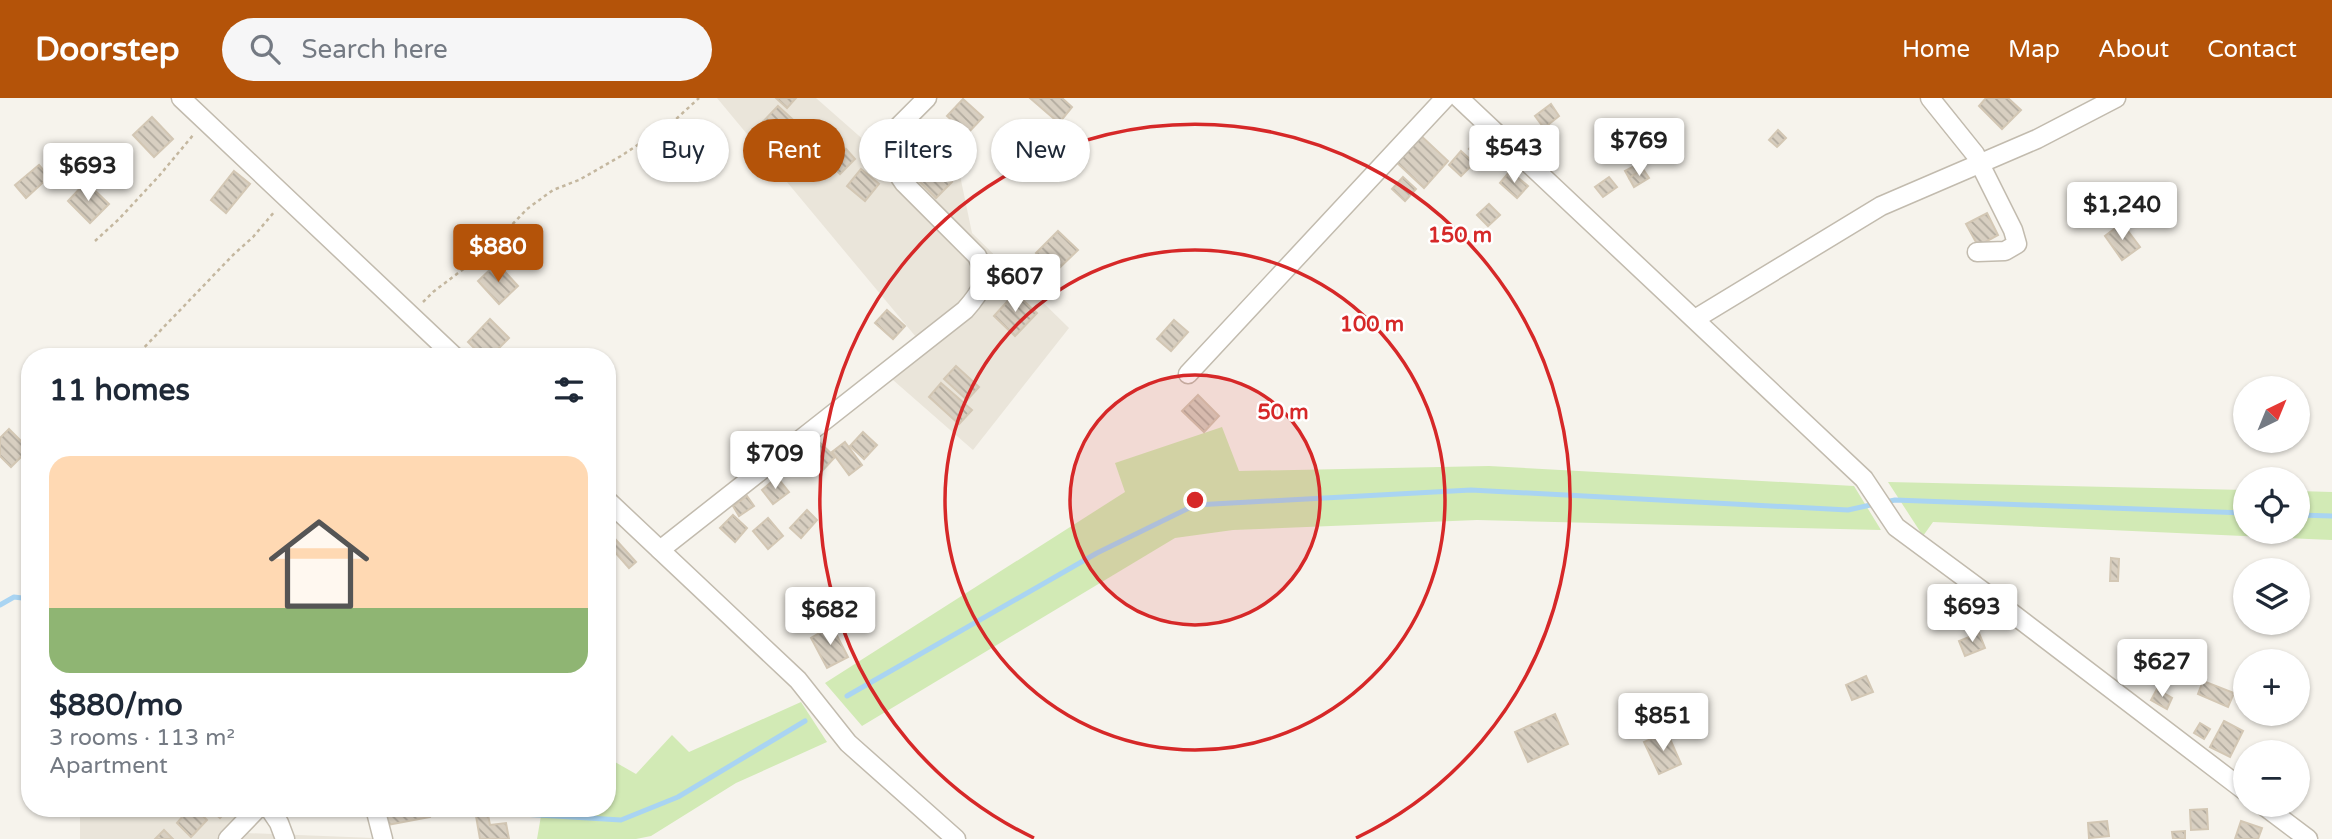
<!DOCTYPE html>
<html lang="en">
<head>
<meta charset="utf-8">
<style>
	body { margin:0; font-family:"Varela Round",sans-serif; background:#f6f6f7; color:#1f2937; height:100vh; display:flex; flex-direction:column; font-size:26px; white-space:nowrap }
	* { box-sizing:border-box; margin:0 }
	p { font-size:23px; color:#747a83 }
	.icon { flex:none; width:38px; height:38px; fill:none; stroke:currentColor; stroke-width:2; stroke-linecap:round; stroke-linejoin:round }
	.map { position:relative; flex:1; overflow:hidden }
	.sheet { position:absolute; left:21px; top:250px; width:595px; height:469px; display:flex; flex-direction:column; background:#fff; border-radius:28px; box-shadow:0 2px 5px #0004 }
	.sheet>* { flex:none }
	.guide { position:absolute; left:637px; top:21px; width:665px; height:63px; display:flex; gap:14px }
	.needle { width:46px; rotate:43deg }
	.tools { position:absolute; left:2233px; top:278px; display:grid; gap:14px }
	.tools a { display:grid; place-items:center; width:77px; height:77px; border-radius:50%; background:#fff; box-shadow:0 2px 5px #0004; font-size:35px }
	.price { position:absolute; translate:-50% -60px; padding:0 16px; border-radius:7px; background:#fff; color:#222; font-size:23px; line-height:46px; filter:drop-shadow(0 2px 4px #0008) }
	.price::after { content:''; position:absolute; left:50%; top:42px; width:21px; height:16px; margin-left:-10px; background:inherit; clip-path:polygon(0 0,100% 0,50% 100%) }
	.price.active { background:#b45309; color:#fff }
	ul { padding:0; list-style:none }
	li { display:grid; align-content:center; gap:14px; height:371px; padding:0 28px }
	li+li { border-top:2px solid #e0e1e3 }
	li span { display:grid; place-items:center; height:217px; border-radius:21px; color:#555 }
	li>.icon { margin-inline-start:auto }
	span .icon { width:126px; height:126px; fill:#fffc; stroke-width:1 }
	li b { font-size:30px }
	h2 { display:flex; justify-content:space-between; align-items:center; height:84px; padding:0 28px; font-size:30px }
	.chip { padding:0 24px; border-radius:32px; background:#fff; box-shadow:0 2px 5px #0004; font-size:24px; line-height:63px }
	.chip.active { background:#b45309; color:#fff }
	header { display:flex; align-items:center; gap:42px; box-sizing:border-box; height:98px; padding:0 35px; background:#b45309; color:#fff }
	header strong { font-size:33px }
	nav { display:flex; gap:38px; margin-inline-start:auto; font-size:24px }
	.search { width:490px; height:63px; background:#f6f6f7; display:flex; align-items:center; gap:18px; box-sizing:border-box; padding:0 24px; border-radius:38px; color:#747a83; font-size:26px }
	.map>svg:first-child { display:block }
	.residential { fill:#eae5da }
	.green { fill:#d2eab5 }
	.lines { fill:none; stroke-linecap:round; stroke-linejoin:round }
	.stream { stroke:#a9d4f2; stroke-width:5 }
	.building { fill:url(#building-back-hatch); stroke:#d3c7b4; stroke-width:2 }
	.minor-casing { stroke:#c2bbae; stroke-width:21 }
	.path { stroke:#c4b79f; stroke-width:2.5; stroke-dasharray:3.5 3.5; stroke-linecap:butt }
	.minor { stroke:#fff; stroke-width:18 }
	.ring { fill:none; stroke:#d62828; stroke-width:3.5 }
	.centre { fill:#d62828; stroke:#fff; stroke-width:3.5 }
	.ring-label { font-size:21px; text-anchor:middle; font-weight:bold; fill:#d62828; stroke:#fff; stroke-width:5; stroke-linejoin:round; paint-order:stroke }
</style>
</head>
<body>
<header>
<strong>Doorstep</strong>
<div class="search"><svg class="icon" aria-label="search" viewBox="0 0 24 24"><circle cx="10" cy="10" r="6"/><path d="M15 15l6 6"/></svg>Search here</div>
<nav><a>Home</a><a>Map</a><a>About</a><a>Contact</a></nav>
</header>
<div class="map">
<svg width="2332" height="741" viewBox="0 0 2332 741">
	<defs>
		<pattern id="building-back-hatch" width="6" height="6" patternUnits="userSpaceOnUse" patternTransform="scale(1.75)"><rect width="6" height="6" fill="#d8cfc1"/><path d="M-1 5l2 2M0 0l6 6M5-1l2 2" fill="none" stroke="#b1aa9e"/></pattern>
	</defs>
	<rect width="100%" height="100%" fill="#f6f3ec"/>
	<!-- residential -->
	<g class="residential">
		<path d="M717,0H816L891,66L958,68L972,135L1069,230L973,352L885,275L921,245Z"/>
		<path d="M80,711H264L235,741H80Z"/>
		<path d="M246,735L399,741H240Z"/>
	</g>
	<!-- green -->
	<g class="green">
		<path d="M1222,329L1239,373L1489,368L1854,388L1881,432L1477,422L1233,432L1175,440L862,628L825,585L1125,394L1115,365Z"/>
		<path d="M1888,384L2245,392V434H2298V393L2332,394V442L1933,424L1923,438Z"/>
		<path d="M801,604L827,644L736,685L651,738L636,741H537L542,712L538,711L607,710V671L615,664L636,676L672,637L689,654Z"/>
	</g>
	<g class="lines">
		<!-- stream -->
		<g class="stream">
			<path d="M1885,404L1895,402L2245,415"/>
			<path d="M2298,417L2332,418"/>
			<path d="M0,507L14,499L30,501"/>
			<path d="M847,598L1097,455L1195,407L1471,392L1848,412L1875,406"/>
			<path d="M512,710L522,716L621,722L678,699L805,623"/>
		</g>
	</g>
	<!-- building -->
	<g class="building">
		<path d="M776,0H796L787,10Z"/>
		<path d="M1030,0H1062L1072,9L1059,25Z"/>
		<path d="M1986,0H2008L2021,12L2002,31L1979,8Z"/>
		<path d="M963,1L983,19L967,36L947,18Z"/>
		<path d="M1551,6L1559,18L1544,30L1535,18Z"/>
		<path d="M778,8L801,29L776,55L753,34Z"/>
		<path d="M152,19L173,41L154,59L133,37Z"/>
		<path d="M1778,32L1786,40L1777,49L1769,42Z"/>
		<path d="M829,35L844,50L829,66L814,51Z"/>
		<path d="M1418,35L1448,63L1424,90L1393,61Z"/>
		<path d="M1481,37L1503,58L1491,71L1469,51Z"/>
		<path d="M846,51L855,61L840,76L830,66Z"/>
		<path d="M1461,53L1474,65L1461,78L1449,67Z"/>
		<path d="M1640,65L1643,71L1629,80L1625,73Z"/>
		<path d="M39,67L49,79L26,100L15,87Z"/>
		<path d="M861,71L879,86L865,103L847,88Z"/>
		<path d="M1643,71L1649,80L1634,89L1629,80Z"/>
		<path d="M941,72L952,84L936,100L920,84L931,73L936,78Z"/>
		<path d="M234,73L250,86L226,115L211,102Z"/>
		<path d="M1510,73L1528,88L1517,100L1500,85Z"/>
		<path d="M1403,79L1416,91L1405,103L1392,91Z"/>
		<path d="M1609,79L1617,89L1603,99L1595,89Z"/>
		<path d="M86,84L109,106L90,125L68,103Z"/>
		<path d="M1489,106L1500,117L1488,128L1477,117Z"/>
		<path d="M1987,115L1998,137L1978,148L1966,126Z"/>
		<path d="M2122,125L2140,149L2122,162L2105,138Z"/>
		<path d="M1058,133L1078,152L1055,174L1036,155Z"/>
		<path d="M497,165L518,188L499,206L478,183Z"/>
		<path d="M1015,195L1037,215L1015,238L994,218Z"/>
		<path d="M887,212L905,228L893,241L875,225Z"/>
		<path d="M490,221L509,240L490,259H483L468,244Z"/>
		<path d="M1174,222L1188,234L1171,253L1157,241Z"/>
		<path d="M956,268L979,289L967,302L944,281Z"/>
		<path d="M941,285L972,312L959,326L929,299Z"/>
		<path d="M1198,297L1219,318L1204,334L1182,313Z"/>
		<path d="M9,331L29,351L11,369L0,358V340Z"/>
		<path d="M863,334L877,347L864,361L850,348Z"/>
		<path d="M817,342L835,359L821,374L803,357Z"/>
		<path d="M845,344L862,367L849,377L832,354Z"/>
		<path d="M777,379L789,394L773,406L762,392Z"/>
		<path d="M747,398L754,408L739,418L733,408Z"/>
		<path d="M807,412L817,422L801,440L790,430Z"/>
		<path d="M733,417L747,430L735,444L720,430Z"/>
		<path d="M768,420L783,438L768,451L753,433Z"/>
		<path d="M607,432L636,464L629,470L607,445Z"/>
		<path d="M2111,460L2119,461L2118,483H2110Z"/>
		<path d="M832,528L848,559L827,570L811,540Z"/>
		<path d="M1979,535L1985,550L1965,558L1959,543Z"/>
		<path d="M1866,578L1873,594L1852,602L1846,587Z"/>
		<path d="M2203,583L2234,595L2228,609L2198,596Z"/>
		<path d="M2157,591L2172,600L2167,611L2151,602Z"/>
		<path d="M1555,616L1568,646L1528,664L1515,634Z"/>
		<path d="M2224,623L2243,633L2230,659L2210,649Z"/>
		<path d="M2200,625L2210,631L2204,641L2194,635Z"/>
		<path d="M1667,634L1681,666L1659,676L1644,644Z"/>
		<path d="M190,710H195L207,722L191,739L177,725Z"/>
		<path d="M213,710H229L220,720L211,712Z"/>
		<path d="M384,710H428L430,719L387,727Z"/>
		<path d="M2207,711L2208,731L2191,732L2190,712Z"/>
		<path d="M488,717L490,727L506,725L509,741H480L476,718Z"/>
		<path d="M2107,723L2109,738L2089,740L2088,725Z"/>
		<path d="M2241,723L2262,730L2258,741H2235Z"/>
		<path d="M164,732L173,741H155Z"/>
		<path d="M2185,733V741H2173L2172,734Z"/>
	</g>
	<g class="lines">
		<defs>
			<g id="minor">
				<path d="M181,0L455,259"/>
				<path d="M1459,0L1864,381L1896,429L1996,503L2245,693"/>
				<path d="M1930,0L1975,56L2013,132L2017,146L2005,153L1977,154"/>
				<path d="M1695,221L1881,108L2037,41L2116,0"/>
				<path d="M1188,276L1445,0"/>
				<path d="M607,402L798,582L848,645L956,741"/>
				<path d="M660,452L965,212C982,193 989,182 977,158L904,85L891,66V46L899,28L927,0"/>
				<path d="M2263,707L2308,741"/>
				<path d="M269,710L279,725L285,741"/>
				<path d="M375,710L383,741"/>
				<path d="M228,741L258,710"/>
			</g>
		</defs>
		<!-- minor casing -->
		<use href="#minor" class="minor-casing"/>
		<!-- path -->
		<g class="path">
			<path d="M95,143L119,121L159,78L194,36"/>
			<path d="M423,204L433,194L486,154L527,111L553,92L579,82L621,58L674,23L699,0"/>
			<path d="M135,259L233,157L253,139L275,113"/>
			<path d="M26,367L30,364"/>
		</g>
		<!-- minor -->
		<use href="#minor" class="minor"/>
	</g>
	<!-- distance rings -->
	<circle cx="1195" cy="402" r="125" fill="#d62828" fill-opacity=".12"/>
	<g class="ring">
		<circle cx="1195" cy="402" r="125"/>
		<circle cx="1195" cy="402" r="250"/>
		<path d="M1034 740A375 375 0 1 1 1356 740"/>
	</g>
	<circle cx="1195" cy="402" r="10" class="centre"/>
	<g class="ring-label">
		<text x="1460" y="144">150 m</text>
		<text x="1372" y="233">100 m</text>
		<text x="1283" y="321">50 m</text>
	</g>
</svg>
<div class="tools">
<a><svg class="needle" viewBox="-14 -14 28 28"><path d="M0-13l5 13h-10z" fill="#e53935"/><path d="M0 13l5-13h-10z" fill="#747a83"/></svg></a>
<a><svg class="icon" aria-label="locate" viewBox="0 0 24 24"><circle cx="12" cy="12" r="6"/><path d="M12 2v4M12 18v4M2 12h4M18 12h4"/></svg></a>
<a><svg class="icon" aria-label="layers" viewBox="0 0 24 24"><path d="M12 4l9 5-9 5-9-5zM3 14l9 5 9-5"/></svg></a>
<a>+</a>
<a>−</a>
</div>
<b class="price" style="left:1639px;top:80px">$769</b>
<b class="price" style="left:1514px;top:87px">$543</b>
<b class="price" style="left:88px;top:105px">$693</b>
<b class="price" style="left:2122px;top:144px">$1,240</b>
<b class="price active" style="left:498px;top:186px">$880</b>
<b class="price" style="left:1015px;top:216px">$607</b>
<b class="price" style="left:775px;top:393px">$709</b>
<b class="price" style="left:1972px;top:546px">$693</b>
<b class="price" style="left:830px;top:549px">$682</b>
<b class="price" style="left:2162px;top:601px">$627</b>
<b class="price" style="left:1663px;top:655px">$851</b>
<div class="guide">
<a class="chip">Buy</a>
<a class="chip active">Rent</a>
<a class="chip">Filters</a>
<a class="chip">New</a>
</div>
<section class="sheet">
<h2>11 homes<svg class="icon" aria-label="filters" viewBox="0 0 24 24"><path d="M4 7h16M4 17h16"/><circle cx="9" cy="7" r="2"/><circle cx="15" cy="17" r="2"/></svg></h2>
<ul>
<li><span style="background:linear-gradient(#ffd9b3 70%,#8fb573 0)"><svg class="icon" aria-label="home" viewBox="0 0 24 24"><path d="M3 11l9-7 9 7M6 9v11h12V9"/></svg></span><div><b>$880/mo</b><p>3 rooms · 113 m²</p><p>Apartment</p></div></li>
</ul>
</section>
</div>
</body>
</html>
